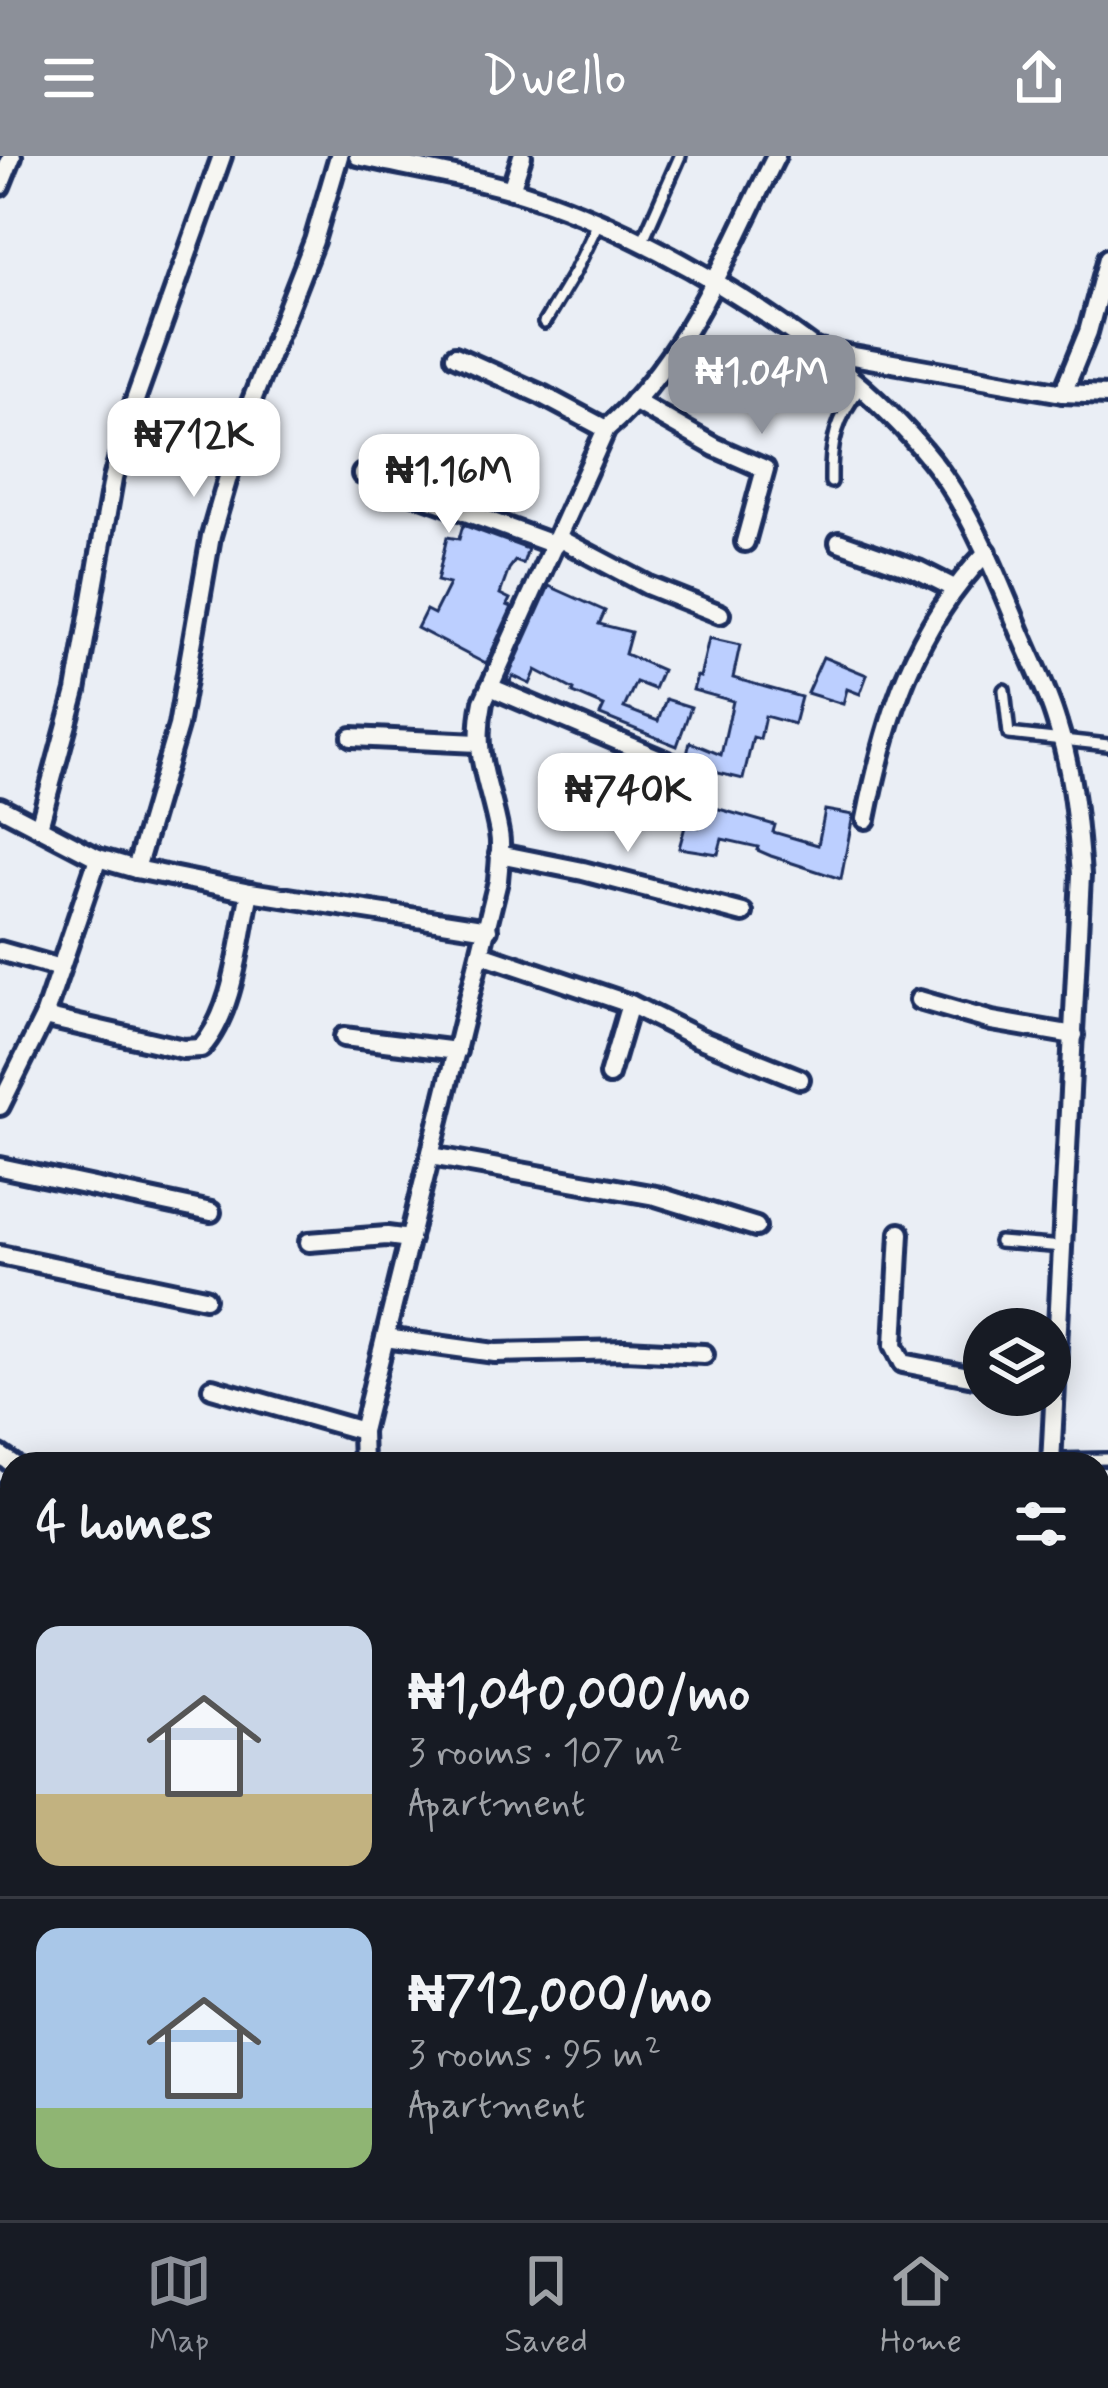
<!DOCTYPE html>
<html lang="en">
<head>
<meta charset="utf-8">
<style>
	body { margin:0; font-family:Mynerve,sans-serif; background:#20242c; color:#f1f3f6; height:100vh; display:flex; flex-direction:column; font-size:45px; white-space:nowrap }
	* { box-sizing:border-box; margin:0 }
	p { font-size:39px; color:#9ea1a6 }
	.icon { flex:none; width:66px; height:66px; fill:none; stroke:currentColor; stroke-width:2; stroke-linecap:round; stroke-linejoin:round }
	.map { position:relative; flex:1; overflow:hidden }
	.sheet { position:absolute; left:0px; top:1296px; width:1110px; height:768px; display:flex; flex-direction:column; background:#171b24; border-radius:36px 36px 0 0; box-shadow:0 6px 30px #0003 }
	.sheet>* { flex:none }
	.controls { position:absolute; left:963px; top:1152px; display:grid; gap:24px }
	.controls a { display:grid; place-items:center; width:108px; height:108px; border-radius:50%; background:#171b24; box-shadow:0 6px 30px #0003; font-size:60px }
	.price { position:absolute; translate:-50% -102px; padding:0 27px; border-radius:24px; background:#fff; color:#222; font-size:39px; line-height:78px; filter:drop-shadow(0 3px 6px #0008) }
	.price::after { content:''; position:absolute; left:50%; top:72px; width:36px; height:27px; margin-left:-18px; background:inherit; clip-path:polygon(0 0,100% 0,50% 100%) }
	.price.current { background:#8c9099; color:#fff }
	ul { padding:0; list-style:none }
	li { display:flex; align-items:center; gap:36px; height:300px; padding:0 36px }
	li+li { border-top:3px solid #363941 }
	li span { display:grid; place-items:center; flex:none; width:336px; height:240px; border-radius:24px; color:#555 }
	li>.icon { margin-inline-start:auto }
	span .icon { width:144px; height:144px; fill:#fffc; stroke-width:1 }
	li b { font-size:51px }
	h2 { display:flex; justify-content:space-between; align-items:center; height:144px; padding:0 36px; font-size:51px }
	header { display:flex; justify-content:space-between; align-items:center; height:156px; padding:0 36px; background:#8c9099; color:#fff; font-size:54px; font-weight:600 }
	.tab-bar { display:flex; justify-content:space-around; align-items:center; height:168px; border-top:3px solid #363941; background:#171b24; font-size:33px; color:#9ea1a6 }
	.tab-bar a { display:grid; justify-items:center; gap:6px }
	.tab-bar .current { color:#8c9099 }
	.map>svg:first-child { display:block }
	.building { fill:#bccfff; stroke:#1b2f5e; stroke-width:3 }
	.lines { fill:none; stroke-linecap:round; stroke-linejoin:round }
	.lane-casing { stroke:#1b2f5e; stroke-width:18 }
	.street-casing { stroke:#1b2f5e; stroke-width:26 }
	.lane { stroke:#f6f6f2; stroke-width:9 }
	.street { stroke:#f6f6f2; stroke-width:16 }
</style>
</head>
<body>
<header><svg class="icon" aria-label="menu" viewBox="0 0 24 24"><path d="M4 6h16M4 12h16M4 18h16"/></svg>Dwello<svg class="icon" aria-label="share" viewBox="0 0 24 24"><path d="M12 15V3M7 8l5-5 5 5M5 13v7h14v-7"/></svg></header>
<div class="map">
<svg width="1108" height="2064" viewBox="0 0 1108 2064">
	<rect width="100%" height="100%" fill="#eaeef5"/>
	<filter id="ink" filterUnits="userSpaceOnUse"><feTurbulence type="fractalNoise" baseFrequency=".00833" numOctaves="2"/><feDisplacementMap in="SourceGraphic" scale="24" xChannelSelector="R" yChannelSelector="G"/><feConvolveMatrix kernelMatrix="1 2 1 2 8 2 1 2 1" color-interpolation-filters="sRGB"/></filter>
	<g filter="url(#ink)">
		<!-- building -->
		<g class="building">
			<path d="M463,369L528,393L523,408L515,405L509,413L500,438L510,443L507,449L512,451L486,508L417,472L426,454L434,458L449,428L437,425L447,381L459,383Z"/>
			<path d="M549,430L605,455L599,468L631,476L625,498L662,514L654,533L636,526L624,552L658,565L666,543L691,551L677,590L600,559L604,550L573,537L574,534L536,514L530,528L513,520L510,526L507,524Z"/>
			<path d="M709,482L740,489L733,522L801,541L794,568L765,560L760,583L753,581L743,623L706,614L702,623L683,615L690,586L721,599L733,545L693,534L697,520L700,521Z"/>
			<path d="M823,501L867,519L860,538L847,533L843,548L807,537Z"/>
			<path d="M705,649L775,669L773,676L818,689L825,654L853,659L841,723L771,700L757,694L758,691L722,683L718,698L679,692L686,667L699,671Z"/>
		</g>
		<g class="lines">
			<defs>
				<g id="lane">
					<path d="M643,84L680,0"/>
					<path d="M544,167L575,115L598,67"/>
					<path d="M831,326C830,288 836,262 861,231"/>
					<path d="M1004,534L1009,578L1108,589"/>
					<path d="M999,1086L1064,1091"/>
					<path d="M1051,1304L1108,1303"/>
					<path d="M1098,1377L1108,1379"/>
					<path d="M1098,1479L1108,1480"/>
					<path d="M1098,1692L1108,1693"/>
					<path d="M0,1835L12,1841"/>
					<path d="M0,1978L12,1954"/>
					<path d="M459,2064L463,2052"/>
					<path d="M555,2064L559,2052"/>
				</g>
				<g id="street">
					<path d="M358,0C408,11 459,19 509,33C655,75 862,200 948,327C977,371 996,418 1016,466C1029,499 1047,532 1057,567C1073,617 1077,667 1081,719L1051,1308"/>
					<path d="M0,30L12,0"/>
					<path d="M511,34L522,0"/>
					<path d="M819,194L1063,237L1108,239"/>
					<path d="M455,200L542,239L606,273"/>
					<path d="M1063,237L1088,176L1108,102"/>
					<path d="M634,245L715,291L765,313L745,386"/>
					<path d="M362,318L555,389"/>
					<path d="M558,382L647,429L720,458"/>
					<path d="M839,386L918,414L952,431"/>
					<path d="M490,531L672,608"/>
					<path d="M352,581L478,587"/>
					<path d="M0,651L98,702L136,713L250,736L488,773"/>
					<path d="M866,663C886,562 913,472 987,396"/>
					<path d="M39,671L76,535L113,323L132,253L222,0"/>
					<path d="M499,698L583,715L743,757"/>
					<path d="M136,713L178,570L211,380L245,262L314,85L339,0"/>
					<path d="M0,795L60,812"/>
					<path d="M482,798L630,848L698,882L800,923"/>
					<path d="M919,844L992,865L1074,879"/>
					<path d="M44,861L183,893L201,892C235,854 239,785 250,736"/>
					<path d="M344,881L457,895"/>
					<path d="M609,919L630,848"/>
					<path d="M0,950L44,861L98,702"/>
					<path d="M431,1000L656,1040L756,1071"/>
					<path d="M0,1011L211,1056"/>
					<path d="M900,1077L894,1189L903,1207L984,1223"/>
					<path d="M309,1086L387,1080L410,1083"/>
					<path d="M0,1099L205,1142"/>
					<path d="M385,1182L495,1197L625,1194L704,1198"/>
					<path d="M212,1232L362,1275"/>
					<path d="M0,1299L13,1308"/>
					<path d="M363,1308L362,1275L498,725C499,710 502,692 499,677C490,627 472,599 483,546L606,273C688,202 728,95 776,0"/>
					<path d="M0,1341L12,1331"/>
					<path d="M0,1634L12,1644"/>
					<path d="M565,2052L599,2064"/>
					<path d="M163,2064L166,2052"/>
					<path d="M996,2064L997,2052"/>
				</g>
			</defs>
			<!-- lane casing -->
			<use href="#lane" class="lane-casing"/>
			<!-- street casing -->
			<use href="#street" class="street-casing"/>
			<!-- lane -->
			<use href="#lane" class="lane"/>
			<!-- street -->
			<use href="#street" class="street"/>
		</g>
	</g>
</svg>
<div class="controls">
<a><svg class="icon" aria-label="layers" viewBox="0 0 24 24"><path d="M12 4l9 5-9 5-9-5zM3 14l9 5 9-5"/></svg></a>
</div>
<b class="price current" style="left:762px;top:281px">₦1.04M</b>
<b class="price" style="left:194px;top:344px">₦712K</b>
<b class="price" style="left:449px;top:380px">₦1.16M</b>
<b class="price" style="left:628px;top:699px">₦740K</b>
<section class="sheet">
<h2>4 homes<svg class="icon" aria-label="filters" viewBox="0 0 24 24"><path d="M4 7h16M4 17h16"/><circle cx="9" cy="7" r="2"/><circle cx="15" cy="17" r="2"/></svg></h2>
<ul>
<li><span style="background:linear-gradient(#c9d6e8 70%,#c2b280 0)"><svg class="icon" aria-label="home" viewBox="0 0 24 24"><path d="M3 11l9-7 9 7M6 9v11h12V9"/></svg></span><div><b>₦1,040,000/mo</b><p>3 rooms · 107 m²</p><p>Apartment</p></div></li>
<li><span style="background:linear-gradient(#a9c7e8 75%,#8fb573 0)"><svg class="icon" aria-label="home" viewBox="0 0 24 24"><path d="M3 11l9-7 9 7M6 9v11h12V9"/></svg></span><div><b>₦712,000/mo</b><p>3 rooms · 95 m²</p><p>Apartment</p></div></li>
</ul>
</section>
</div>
<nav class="tab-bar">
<a class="current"><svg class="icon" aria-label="map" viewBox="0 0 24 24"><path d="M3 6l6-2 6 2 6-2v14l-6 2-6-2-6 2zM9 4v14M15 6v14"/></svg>Map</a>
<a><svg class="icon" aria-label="saved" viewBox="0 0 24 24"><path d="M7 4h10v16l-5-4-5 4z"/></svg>Saved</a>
<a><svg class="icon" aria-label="home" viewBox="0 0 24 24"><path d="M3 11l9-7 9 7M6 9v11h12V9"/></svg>Home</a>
</nav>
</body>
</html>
